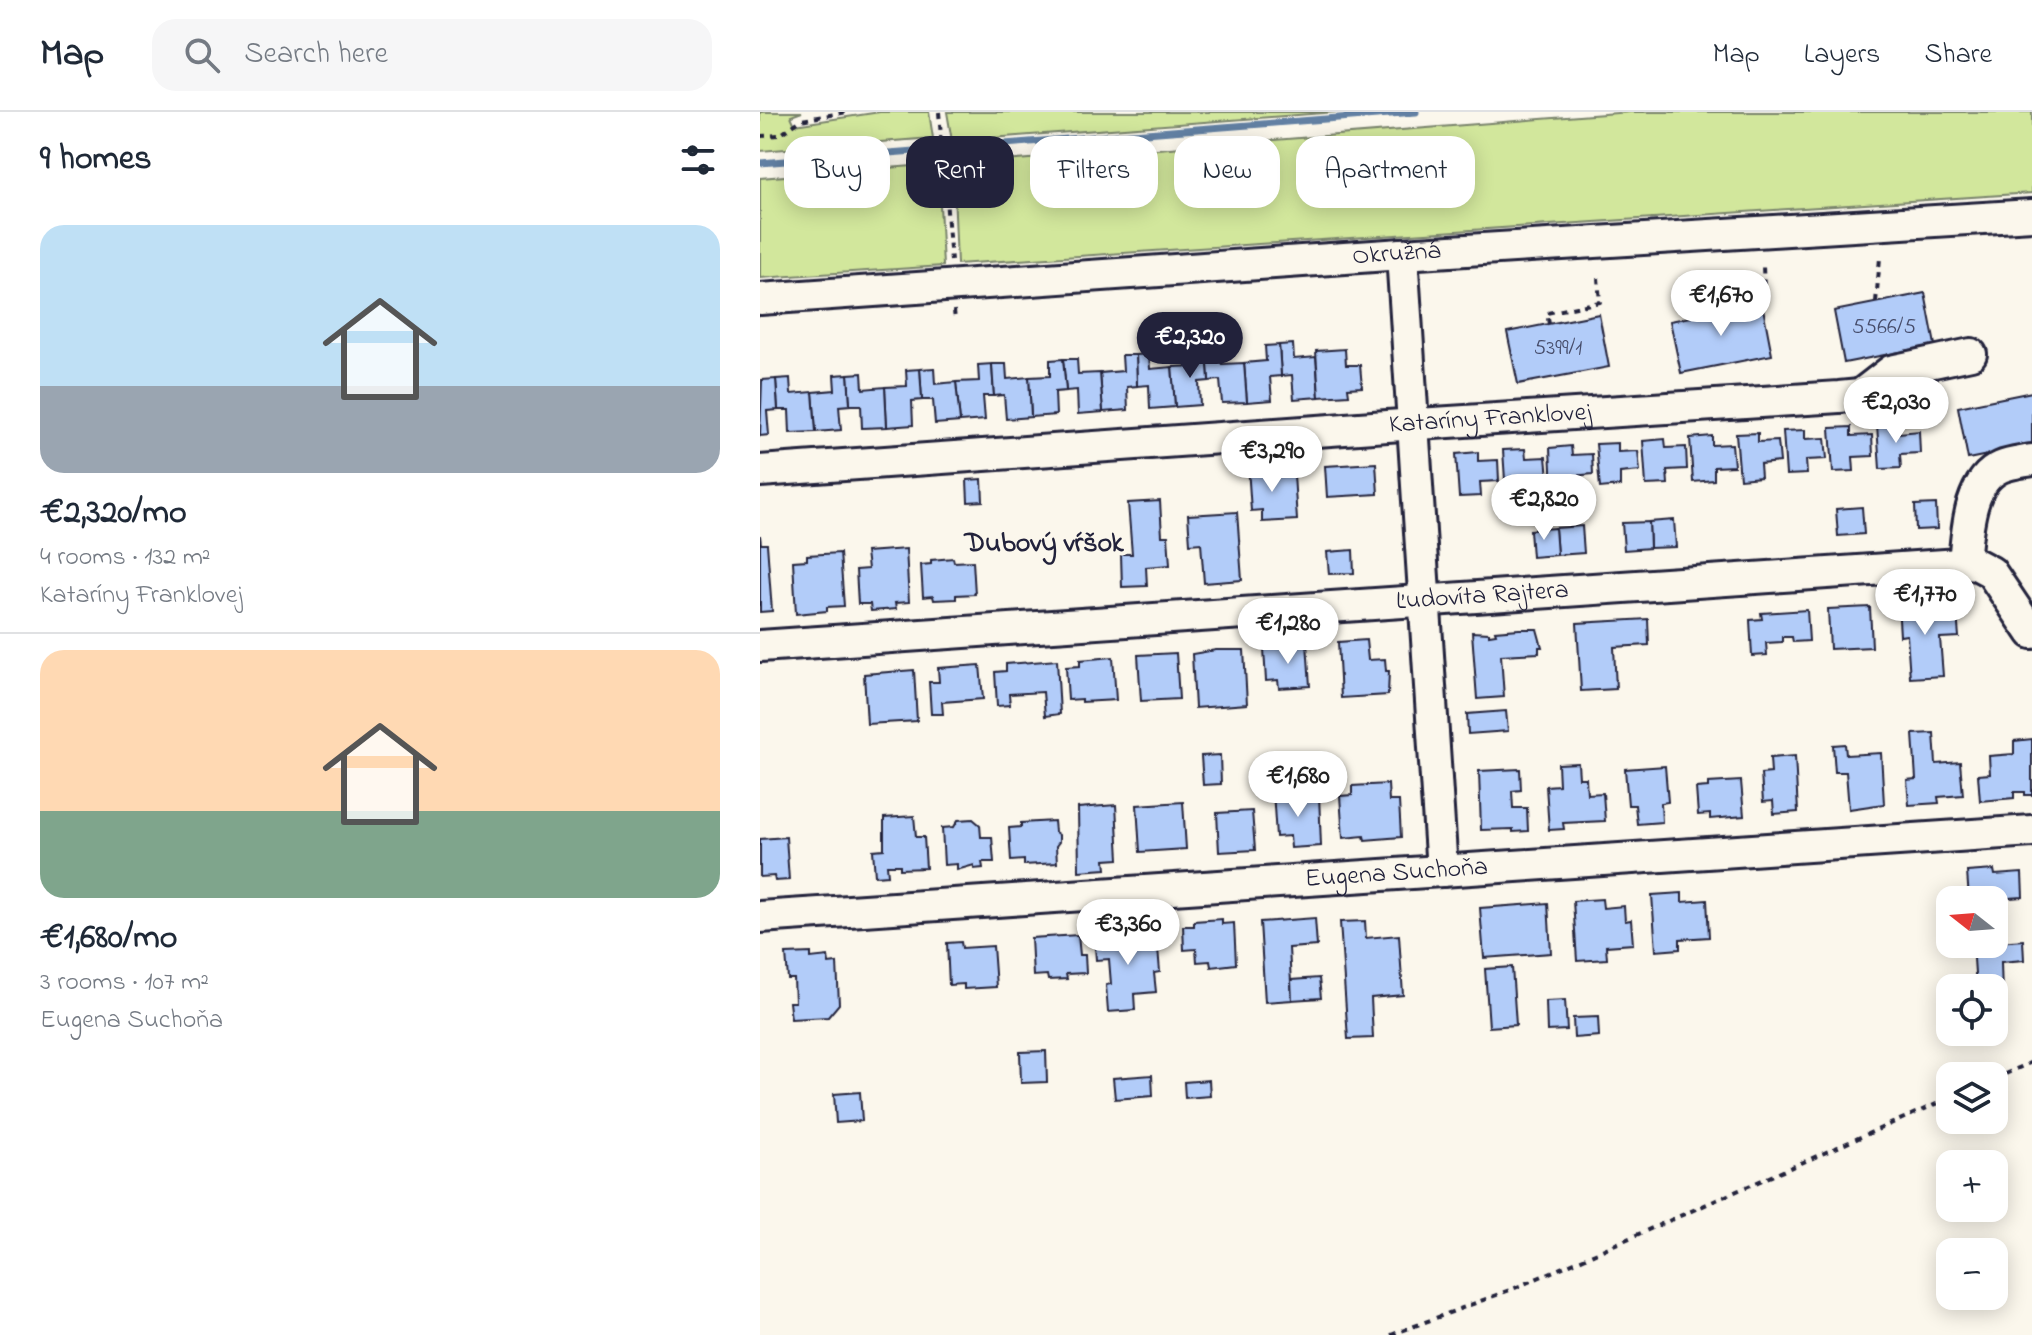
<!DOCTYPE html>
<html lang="en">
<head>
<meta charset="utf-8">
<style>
	body { margin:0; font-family:"Indie Flower",sans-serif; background:#f6f6f7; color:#1f2937; height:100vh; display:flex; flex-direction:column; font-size:30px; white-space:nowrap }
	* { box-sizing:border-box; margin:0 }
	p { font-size:26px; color:#747a83 }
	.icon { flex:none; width:44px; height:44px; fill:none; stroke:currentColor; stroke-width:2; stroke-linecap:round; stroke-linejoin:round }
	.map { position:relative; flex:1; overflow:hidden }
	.details { display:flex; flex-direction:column; background:#fff; width:760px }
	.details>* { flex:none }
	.top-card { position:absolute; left:24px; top:24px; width:760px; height:72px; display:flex; gap:16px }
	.needle { width:52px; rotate:287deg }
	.tools { position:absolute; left:1176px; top:774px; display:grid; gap:16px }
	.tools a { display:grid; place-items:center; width:72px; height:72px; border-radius:16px; background:#fff; box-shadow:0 4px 20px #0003; font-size:40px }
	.price { position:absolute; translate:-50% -68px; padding:0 18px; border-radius:28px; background:#fff; color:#222; font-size:26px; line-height:52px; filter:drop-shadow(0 2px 4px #0008) }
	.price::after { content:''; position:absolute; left:50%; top:48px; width:24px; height:18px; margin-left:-12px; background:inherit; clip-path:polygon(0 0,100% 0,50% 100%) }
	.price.current { background:#22223b; color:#fff }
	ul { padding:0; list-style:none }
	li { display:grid; align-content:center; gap:16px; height:424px; padding:0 40px }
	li+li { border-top:2px solid #e0e1e3 }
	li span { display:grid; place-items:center; height:248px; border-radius:24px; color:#555 }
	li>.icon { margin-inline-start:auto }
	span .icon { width:144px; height:144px; fill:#fffc; stroke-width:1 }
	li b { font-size:34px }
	h2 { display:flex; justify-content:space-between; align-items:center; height:96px; padding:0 40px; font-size:34px }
	.pill { padding:0 28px; border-radius:24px; background:#fff; box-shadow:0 4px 20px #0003; font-size:28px; line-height:72px }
	.pill.current { background:#22223b; color:#fff }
	header { display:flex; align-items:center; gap:48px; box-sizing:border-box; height:112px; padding:0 40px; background:#fff; border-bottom:2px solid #e0e1e3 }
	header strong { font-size:38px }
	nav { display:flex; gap:44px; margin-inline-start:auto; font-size:28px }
	.search { width:560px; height:72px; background:#f6f6f7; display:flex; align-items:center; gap:20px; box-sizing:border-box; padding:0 28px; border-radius:24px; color:#747a83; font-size:30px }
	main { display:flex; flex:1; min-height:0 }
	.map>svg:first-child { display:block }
	.green { fill:#d2e79c; stroke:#7a846c; stroke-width:2 }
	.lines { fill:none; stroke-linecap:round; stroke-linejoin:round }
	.stream { stroke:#6280a3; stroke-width:7 }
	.building { fill:#b2ccf9; stroke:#22223b; stroke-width:2 }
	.minor-casing { stroke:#22223b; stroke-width:36 }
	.path { stroke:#22223b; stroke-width:4; stroke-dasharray:6 6; stroke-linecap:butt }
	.minor { stroke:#fbf7ec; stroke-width:30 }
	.labels { text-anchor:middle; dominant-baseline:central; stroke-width:8; stroke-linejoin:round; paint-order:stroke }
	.number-label { font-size:22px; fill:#464c6a }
	.street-label { font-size:26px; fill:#22223b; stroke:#fbf7ec }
	.neighbourhood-label { font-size:28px; font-weight:bold; fill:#22223b; stroke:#fbf7ec }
</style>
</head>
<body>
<header>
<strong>Map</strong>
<div class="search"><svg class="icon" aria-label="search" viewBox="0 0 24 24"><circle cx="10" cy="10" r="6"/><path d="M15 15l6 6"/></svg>Search here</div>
<nav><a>Map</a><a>Layers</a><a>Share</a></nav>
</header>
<main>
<section class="details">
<h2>9 homes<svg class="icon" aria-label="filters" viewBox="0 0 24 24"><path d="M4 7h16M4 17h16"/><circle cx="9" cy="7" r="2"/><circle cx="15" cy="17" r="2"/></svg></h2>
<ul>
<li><span style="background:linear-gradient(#bfe0f5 65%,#9aa5b1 0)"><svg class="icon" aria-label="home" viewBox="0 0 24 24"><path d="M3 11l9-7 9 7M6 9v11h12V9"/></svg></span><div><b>€2,320/mo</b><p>4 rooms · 132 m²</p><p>Kataríny Franklovej</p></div></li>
<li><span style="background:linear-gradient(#ffd9b3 65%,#7fa58c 0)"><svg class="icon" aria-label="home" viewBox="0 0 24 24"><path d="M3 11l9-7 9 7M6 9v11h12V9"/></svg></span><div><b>€1,680/mo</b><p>3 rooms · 107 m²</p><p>Eugena Suchoňa</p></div></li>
</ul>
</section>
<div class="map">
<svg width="1272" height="1223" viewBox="0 0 1272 1223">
	<rect width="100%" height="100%" fill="#fbf7ec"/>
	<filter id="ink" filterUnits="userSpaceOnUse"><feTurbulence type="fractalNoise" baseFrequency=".0125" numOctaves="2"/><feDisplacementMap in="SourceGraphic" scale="16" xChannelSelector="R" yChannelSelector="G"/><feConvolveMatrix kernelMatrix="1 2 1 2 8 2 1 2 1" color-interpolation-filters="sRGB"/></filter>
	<g filter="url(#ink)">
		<!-- green -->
		<g class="green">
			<path d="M0,0H42L31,4L35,13L120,0H169L173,26L0,39Z"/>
			<path d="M187,0H577L192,29Z"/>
			<path d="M870,0H1272V81L197,152L193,53Z"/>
			<path d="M178,52L183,154L0,166V66Z"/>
		</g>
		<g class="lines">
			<!-- stream -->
			<path class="stream" d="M0,51L656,0"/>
		</g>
		<!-- building -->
		<g class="building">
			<path d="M1165,181L1175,233L1084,251L1074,199Z"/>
			<path d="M1002,191L1012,243L921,261L910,209Z"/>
			<path d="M839,202L849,255L758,272L747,220Z"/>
			<path d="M533,232L534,247L556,245L559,285L534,287L532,263L521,264L519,233Z"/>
			<path d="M519,233L521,264L510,265L512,288L487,290L484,251L506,249L505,234Z"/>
			<path d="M461,237L462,252L484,251L487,290L462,291L460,268L449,269L447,238Z"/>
			<path d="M585,237L586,253H600L602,275L588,276L589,283L559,285L556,239Z"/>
			<path d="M447,238L449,269L439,270L440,293L415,295L412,255L435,254L433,239Z"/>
			<path d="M389,242L390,257L412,255L415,295L390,297L389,273L377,274L376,243Z"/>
			<path d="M362,243H376L377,274L367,275L368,298L343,300L340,261L363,259Z"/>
			<path d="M303,247H317L318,262L340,261L343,300L318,302L317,278L306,279Z"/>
			<path d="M303,247L306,279L295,280L296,303L271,305L269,265L290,264V248Z"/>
			<path d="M232,252L234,284H223L225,308L200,310L196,270L219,269L218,253Z"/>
			<path d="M232,252H246L247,267L269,265L271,305L246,307L244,283L234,284Z"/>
			<path d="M174,256L175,272L196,270L200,310L175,312L173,288H162L160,257Z"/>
			<path d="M160,257L162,288L152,289L153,313L127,315L125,275L147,274L146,258Z"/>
			<path d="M102,261L103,277L125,275L127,315L102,316L101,293H90L88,262Z"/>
			<path d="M88,262L90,293L79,294L81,318L56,320L53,280L75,278L74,263Z"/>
			<path d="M30,266L31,282L53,280L56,320L30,321L29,298H18L16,267Z"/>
			<path d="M16,267L18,298L7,299L9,323L0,324L2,268Z"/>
			<path d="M1272,280V334L1208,347L1198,295Z"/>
			<path d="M1138,311L1139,321L1159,319L1160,341L1140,342L1141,356L1120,357L1117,313Z"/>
			<path d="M1091,315V324L1112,323L1113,344L1093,345L1094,359L1073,360L1070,316Z"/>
			<path d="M1045,318V327L1065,326L1067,347L1046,348L1047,362L1026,363L1023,319Z"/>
			<path d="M998,321V330L1018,329L1020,350L1000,352L1001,365L980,367L976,322Z"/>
			<path d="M952,324V333L972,332L974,354L954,355V368L933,370L930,326Z"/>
			<path d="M905,327L906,336L926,335L927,357L907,358L908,372L886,373L883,329Z"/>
			<path d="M858,331V340L878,339L880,359L860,361V374L840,376L836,332Z"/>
			<path d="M811,334L812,343L832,342L833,362L813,364L814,378L792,379L790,336Z"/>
			<path d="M765,337L766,346L786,345L788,366L767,367L768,381L746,383L743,338Z"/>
			<path d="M718,340V349L738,348L739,369L720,370L721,384L699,385L696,342Z"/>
			<path d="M616,351L618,382L567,385L565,354Z"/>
			<path d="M512,354V357H520V364L534,363L537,408L502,410V398L491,399L488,355Z"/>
			<path d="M222,367L223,389L208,390L207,368Z"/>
			<path d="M400,389L402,424H408L410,453L386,455L387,474L362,475L361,442H372L368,391Z"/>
			<path d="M1176,392L1177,417L1156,418L1155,393Z"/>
			<path d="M1102,395L1104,422L1078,424L1076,397Z"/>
			<path d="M477,400L482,468L444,471L441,431L430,432L428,403Z"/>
			<path d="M914,408L916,435L890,436L889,410Z"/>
			<path d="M889,410L890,436L864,438L862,411Z"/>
			<path d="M822,414L824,441L797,443L795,416Z"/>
			<path d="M795,416L797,443L772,445L770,418Z"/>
			<path d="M0,423L1,432H7L12,499L0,500Z"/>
			<path d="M146,437L149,490L135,491L136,497L111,499L110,492H98L96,458L108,457L106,440Z"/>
			<path d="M593,438L594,461L569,462L567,440Z"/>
			<path d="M80,441L84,494L67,495V499L36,502L33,449L47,448V443Z"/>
			<path d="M193,446L194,450L213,449L215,482L196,483V487L174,488L173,484L163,485L161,453L171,452V448Z"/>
			<path d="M1167,489L1168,507L1175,506L1174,503L1197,501L1199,525L1180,526L1183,564L1150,566L1147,523L1140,524L1138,490Z"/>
			<path d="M1110,495L1112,535L1070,537L1068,497Z"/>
			<path d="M1047,498L1049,529L1033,530L1032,525H1022V530L1006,531L1007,543L992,544L990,508L1002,507L1001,501Z"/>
			<path d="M888,507L889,533L854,535L856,577L821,579L817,511Z"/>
			<path d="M759,517H777L782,535H779V541L741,543L744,585L717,587L712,520L729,521V523L736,522L735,519Z"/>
			<path d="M606,528L608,548L625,547L626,559H629L628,583L581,586L578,530Z"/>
			<path d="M547,531L550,574L519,576L518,568L506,569L504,537Z"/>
			<path d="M456,538H484L487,592L435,596L432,542Z"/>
			<path d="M416,541L419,587L381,589L378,543Z"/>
			<path d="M353,545L356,588L322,590V587L308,588L306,555L320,554V548Z"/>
			<path d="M297,548L300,602L285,604L283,580L249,582L250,593L237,594L235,560L246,559V552Z"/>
			<path d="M220,553L223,587L182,590L183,602H171L169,570H179L178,556Z"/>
			<path d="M154,558L157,609L107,612L104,562Z"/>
			<path d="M746,599L748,619L708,622L707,602Z"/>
			<path d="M1174,621L1176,652L1200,650L1203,683L1178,685L1179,691L1149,693L1147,668L1156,667L1153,622Z"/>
			<path d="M1272,627V683H1265V680H1254V686L1220,689L1218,663L1230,662L1229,644L1254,642V629Z"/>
			<path d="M1085,632L1086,643L1121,641L1124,692L1089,697L1086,660H1075L1073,633Z"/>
			<path d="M460,643L461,672L443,673L441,644Z"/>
			<path d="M1035,644L1038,700L1014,702L1013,689L1003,690L1001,662L1011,661L1010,646Z"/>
			<path d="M818,651L819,666H826L827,682L843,681L845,709L803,711L804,717L789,718L786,674L799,673L798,652Z"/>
			<path d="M905,654L908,690L901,691L902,710L877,712L875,693H868L865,657Z"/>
			<path d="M760,657L761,678L752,679L753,696H767L768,719L753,720V717L721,718L719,659Z"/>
			<path d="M981,669L984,704L950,707V702L938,703L936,676L948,675V671Z"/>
			<path d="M628,672L629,689H639L641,725L605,728L604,724L583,726L580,684L592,683V674Z"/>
			<path d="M529,677V684L559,682L561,734L531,736L530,724L516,725L513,679Z"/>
			<path d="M423,690L426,737L380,740L377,693Z"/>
			<path d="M356,693L359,747L345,748L346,757L319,759L318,696Z"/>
			<path d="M492,699L495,738L459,740L457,701Z"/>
			<path d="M154,704L156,725H164L166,756L140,757V753H127L128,763L115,764L113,738L124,737V706Z"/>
			<path d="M213,707L220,713L221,725H232L234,750H222L223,756L214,757V753L197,758V752L184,753L182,716L194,715L198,708Z"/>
			<path d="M294,709L295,720L299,723V730L296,734L297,751L264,753V748L251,749L249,716L261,715V711Z"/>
			<path d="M26,725L29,768L15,769L14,764L0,765V727Z"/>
			<path d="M1234,758L1235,763L1262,761L1263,785L1236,787L1238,813H1234V788H1209L1207,760Z"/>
			<path d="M922,781V790L947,788L949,825L920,827V837L896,839L892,783Z"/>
			<path d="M842,787L843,796L864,794L865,809L871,808L873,832L846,834L847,847L817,849L813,789Z"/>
			<path d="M788,791L791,841L724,846L720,796Z"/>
			<path d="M555,806L557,834L529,836L532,888L505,890L500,810Z"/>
			<path d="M462,807V812L474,811L476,852L451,855L450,849L437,850L436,837L424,838L423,814H434V809Z"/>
			<path d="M605,809L606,826L639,823L643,883L611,886L613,926L588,927L580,810Z"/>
			<path d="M358,819L359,827L397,824L400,860L394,861L396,880L374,882L375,898L348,900L346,873L351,872L349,847L336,848L334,821Z"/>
			<path d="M318,823L320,843H325L326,861L306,862L307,867L288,868L287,863L273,864L271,826Z"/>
			<path d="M1263,828L1264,848L1241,850L1242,883L1234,884V876H1216L1213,832Z"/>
			<path d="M201,830L202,836L233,834L236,875L204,877V872L189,873L187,831Z"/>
			<path d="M51,841V846L68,844L69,852L77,851L79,892L68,905L31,907L29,890H35L34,867H28L26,842Z"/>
			<path d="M752,855L756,913L729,915L725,857Z"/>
			<path d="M559,866L561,886L532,888L531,868Z"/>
			<path d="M805,888L807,918L787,919L786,889Z"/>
			<path d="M838,905L839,924L814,926L813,906Z"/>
			<path d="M286,939L287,970L261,971L260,940Z"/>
			<path d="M392,963L393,984L355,987L353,966Z"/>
			<path d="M449,968L450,984L425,986L424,970Z"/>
			<path d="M100,980L102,1009L76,1011L74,982Z"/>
		</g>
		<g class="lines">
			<defs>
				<g id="minor">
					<path d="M642,142L682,759"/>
					<path id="s1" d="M0,187L642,142L1272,103"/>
					<path id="s2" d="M0,359L627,314L1079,285L1100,283L1131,259L1211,242"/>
					<path d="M1204,451C1207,422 1208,369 1241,355C1250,351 1262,350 1272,348"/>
					<path id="s3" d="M0,534L1214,451L1231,460L1272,521"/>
					<path id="s4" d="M0,805L1272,719"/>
				</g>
			</defs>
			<!-- minor casing -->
			<use href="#minor" class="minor-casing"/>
			<!-- path -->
			<g class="path">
				<path d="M179,0L191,149"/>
				<path d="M0,24L20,23L41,8L87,0"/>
				<path d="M1116,190L1120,146"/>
				<path d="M194,198L195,209"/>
				<path d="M953,201L950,190L1004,179L1003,154"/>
				<path d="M789,212L787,201L840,190L838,166"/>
				<path d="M1234,967L1272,950"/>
				<path d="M631,1223L755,1176L1190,986"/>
			</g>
			<!-- minor -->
			<use href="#minor" class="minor"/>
		</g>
	</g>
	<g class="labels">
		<!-- number labels -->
		<g class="number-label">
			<text x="1124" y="216">5566/5</text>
			<text x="798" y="237">5399/1</text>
		</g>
		<!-- street labels -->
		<g class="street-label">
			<text stroke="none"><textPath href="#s1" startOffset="638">Okružná</textPath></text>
			<text stroke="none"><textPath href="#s2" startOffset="732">Kataríny Franklovej</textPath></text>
			<text stroke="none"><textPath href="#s3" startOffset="724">Ľudovíta Rajtera</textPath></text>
			<text stroke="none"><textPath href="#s4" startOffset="638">Eugena Suchoňa</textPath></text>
		</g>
		<!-- neighbourhood labels -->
		<g class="neighbourhood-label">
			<text x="284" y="432">Dubový vŕšok</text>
		</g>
	</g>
</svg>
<div class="tools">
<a><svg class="needle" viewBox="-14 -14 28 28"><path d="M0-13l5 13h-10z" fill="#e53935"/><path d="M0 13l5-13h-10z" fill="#747a83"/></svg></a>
<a><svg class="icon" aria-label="locate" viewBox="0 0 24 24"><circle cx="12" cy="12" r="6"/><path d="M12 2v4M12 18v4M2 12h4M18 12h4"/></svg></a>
<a><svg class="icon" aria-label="layers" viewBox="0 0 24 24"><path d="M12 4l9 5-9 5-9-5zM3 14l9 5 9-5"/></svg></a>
<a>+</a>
<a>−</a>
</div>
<b class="price" style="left:961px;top:226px">€1,670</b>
<b class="price current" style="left:430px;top:268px">€2,320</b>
<b class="price" style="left:1136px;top:333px">€2,030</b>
<b class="price" style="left:512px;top:382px">€3,290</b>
<b class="price" style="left:784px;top:430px">€2,820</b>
<b class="price" style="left:1165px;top:525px">€1,770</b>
<b class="price" style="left:528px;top:554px">€1,280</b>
<b class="price" style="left:538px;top:707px">€1,680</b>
<b class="price" style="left:368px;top:855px">€3,360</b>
<div class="top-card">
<a class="pill">Buy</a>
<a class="pill current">Rent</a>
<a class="pill">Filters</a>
<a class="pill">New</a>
<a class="pill">Apartment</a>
</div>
</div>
</main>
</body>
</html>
